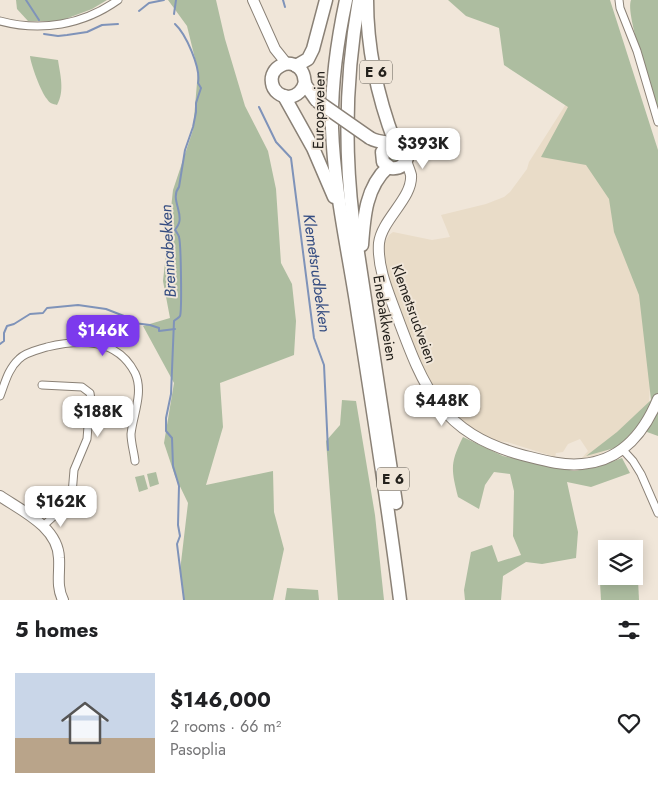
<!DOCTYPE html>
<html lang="en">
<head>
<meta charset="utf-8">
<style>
	body { margin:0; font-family:Jost,sans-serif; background:#f2f2f2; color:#202124; height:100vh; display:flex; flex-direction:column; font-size:19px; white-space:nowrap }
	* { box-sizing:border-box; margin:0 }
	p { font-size:16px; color:#757577 }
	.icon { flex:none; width:28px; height:28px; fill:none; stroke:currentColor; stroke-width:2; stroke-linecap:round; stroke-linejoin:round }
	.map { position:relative; height:600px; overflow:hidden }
	.details { display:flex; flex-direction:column; background:#fff; flex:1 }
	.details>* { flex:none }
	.fabs { position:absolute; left:598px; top:540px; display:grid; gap:10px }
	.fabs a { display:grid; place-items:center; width:45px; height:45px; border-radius:0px; background:#fff; box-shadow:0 2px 12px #0003; font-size:25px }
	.price { position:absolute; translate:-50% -42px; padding:0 11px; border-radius:10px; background:#fff; color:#222; font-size:16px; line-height:32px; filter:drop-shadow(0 1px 2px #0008) }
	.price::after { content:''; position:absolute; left:50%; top:30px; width:15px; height:11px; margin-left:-8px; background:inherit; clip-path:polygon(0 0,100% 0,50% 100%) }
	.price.active { background:#7c3aed; color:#fff }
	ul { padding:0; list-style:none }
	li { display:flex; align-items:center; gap:15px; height:125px; padding:0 15px }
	li span { display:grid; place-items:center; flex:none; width:140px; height:100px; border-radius:0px; color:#555 }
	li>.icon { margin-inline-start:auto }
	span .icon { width:60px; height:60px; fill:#fffc; stroke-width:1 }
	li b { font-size:21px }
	h2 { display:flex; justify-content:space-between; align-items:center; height:60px; padding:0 15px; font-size:21px }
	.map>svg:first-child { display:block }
	.built { fill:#e9dcc8 }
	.green { fill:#adbda0 }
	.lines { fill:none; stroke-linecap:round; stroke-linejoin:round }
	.stream { stroke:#7f93b9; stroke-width:2 }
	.street-casing { stroke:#8a8176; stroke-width:9 }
	.secondary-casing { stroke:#8a8176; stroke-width:12 }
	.highway-casing { stroke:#8a8176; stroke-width:15 }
	.street { stroke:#fff; stroke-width:7 }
	.secondary { stroke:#fff; stroke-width:10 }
	.highway { stroke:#fff; stroke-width:12 }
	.highway-bridge-casing { stroke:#8a8176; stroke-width:15; stroke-linecap:butt }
	.highway-bridge { stroke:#fff; stroke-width:12 }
	.labels { text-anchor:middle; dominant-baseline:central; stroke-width:4; stroke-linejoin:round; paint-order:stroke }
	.shield { fill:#f0e6d9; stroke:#615c55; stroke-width:1 }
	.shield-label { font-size:14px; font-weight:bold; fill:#24211c }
	.street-label { font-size:15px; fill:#24211c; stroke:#f0e6d9 }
	.water-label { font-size:16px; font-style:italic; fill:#344c81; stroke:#f0e6d9 }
</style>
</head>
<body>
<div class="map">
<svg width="658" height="600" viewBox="0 0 658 600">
	<rect width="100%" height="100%" fill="#f0e6d9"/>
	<!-- built -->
	<path class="built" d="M575,100L644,291L651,368L649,403L637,427L616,446L597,455L581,459L588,451L580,439L568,444L563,452L556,453L555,457L507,442L493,441L473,430L444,404L422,370L388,277L383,260V246L389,235L393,232L432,240L450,237L441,215L486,204L504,197L510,192L527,169L529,162L566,104Z"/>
	<!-- green -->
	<g class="green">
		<path d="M16,0H107L92,9L60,21H28L17,9Z"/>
		<path d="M168,0H216L225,39L245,106L268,151L276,189L281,263L292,284L296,321L294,355L220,383L223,427L206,485L273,471L274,512L284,549L273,600H184L180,571L188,503L175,476L164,443L174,383L143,326L170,318L163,281L173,190L193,130L198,71L187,26Z"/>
		<path d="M448,0H610L658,150V436L636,428L618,447L586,456L617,432L651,400L639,295L614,232L609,199L586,165L541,157L568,107L504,65L499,28L466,16Z"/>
		<path d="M631,0H658V108C652,89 625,15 631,0Z"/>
		<path d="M30,56L58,60C60,74 65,91 57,105C53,104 49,103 47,99C41,92 31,65 30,56Z"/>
		<path d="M390,149H400L401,162H389L387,159Z"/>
		<path d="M342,400L356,401L375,515L384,600H338L326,441L340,425Z"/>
		<path d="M463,437L503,456L574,471L598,467L622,458L630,473L591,487L567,482L578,532L576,558L542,564L526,562L503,576L501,600H465L464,590L471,552L492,545L498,562L521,555L513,536L514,491L510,474L494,472L485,485L479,509L458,497C451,469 450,463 463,437Z"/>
		<path d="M156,472L159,484L150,487L147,474Z"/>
		<path d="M144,475L148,489L139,492L135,477Z"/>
		<path d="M638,580L639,600H601L600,582Z"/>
		<path d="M287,588L318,590L319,600H285Z"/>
	</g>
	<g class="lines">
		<!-- stream -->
		<g class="stream">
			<path d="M26,0L39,20"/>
			<path d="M283,0L285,7"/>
			<path d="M139,11L149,3L164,0"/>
			<path d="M174,14L176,0"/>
			<path d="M175,24C186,34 201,68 198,83L201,88L196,103V112L193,127L185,150L179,187C170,198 183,212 179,223C178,226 176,228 175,230C176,231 179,236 179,237C181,243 182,311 180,316C179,318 176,319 174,321L171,394L166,418V431L172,438L173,466L179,486L178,525L180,536L177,544L184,600"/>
			<path d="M44,34L58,36L67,35L87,32L102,25L118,24"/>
			<path d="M259,107L276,142L291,158L314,338L324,365L328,450"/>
			<path d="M0,344L4,341V333L7,326L14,324L30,314L43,313L47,308L78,305L106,309L124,316L134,323L150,325L159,328V331L175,329"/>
		</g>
		<defs>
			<g id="street">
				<path d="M619,0L620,8L637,51L658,122"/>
				<path d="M0,21C41,32 83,25 118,0"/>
				<path d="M42,385L82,387L90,393L92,407L88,426L87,439L74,470L72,494L65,506L43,526"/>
				<path d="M0,396C5,383 8,369 19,359C26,352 38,350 47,347C80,339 117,338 135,373C144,392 133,415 131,434C131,443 134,452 135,461"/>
				<path d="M623,450L633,461L641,474L658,513"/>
			</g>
			<g id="secondary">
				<path d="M253,0L275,49L287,64"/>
				<path d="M406,161C408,166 410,171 411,175C413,198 382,219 379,243C377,268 389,294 397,316C424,389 441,433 522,455C542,460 562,466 582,464C621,461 644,433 658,399"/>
				<path d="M0,496C22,511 58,527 59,558C60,573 56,586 63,600"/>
			</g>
			<g id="highway">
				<path d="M346,0C337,42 331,85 332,128C334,190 349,254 358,315C373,410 388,505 400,600"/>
				<path d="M359,0C346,73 344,147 353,220L396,503"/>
				<path d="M367,0C367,48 378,98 395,143"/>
				<path d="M296,66L308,59L313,49L326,0"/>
				<path d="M305,82C303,90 297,96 289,97C281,97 273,91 272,83C269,67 290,57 300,69C305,74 304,79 305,84C308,89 313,95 316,100"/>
				<path d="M284,96L313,148L334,197"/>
				<path d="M370,138C382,145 395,140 404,148L407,158C404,166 399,169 391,168L383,162L382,152L389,144"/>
				<path d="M362,245C364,216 366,187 388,167"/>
			</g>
		</defs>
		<!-- street casing -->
		<use href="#street" class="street-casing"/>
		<!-- secondary casing -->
		<use href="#secondary" class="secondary-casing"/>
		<!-- highway casing -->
		<use href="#highway" class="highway-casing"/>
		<!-- street -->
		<use href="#street" class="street"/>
		<!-- secondary -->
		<use href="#secondary" class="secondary"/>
		<!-- highway -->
		<use href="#highway" class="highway"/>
		<defs>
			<path id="highway-bridge" d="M317,101L370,138"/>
		</defs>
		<!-- highway-bridge casing -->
		<use href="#highway-bridge" class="highway-bridge-casing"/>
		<!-- highway-bridge -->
		<use href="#highway-bridge" class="highway-bridge"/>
	</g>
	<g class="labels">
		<!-- shield labels -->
		<g class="shield">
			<rect x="360" y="60.5" width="32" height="23" rx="4"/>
			<rect x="377" y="467.5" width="32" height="23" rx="4"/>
		</g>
		<g class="shield-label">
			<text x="376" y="72">E 6</text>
			<text x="393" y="479">E 6</text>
		</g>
		<!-- street labels -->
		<g class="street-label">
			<text transform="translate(319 110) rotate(-89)">Europaveien</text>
			<text transform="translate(414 314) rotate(70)">Klemetsrudveien</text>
			<text transform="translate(385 318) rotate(81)">Enebakkveien</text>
		</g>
		<!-- water labels -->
		<g class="water-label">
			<text transform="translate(168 251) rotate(-93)">Brennabekken</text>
			<text transform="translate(317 273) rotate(82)">Klemetsrudbekken</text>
		</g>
	</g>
</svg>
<div class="fabs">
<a><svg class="icon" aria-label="layers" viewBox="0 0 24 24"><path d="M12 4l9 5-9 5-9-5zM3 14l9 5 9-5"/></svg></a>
</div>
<b class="price" style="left:423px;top:170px">$393K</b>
<b class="price active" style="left:103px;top:357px">$146K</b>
<b class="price" style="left:442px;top:427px">$448K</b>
<b class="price" style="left:98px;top:438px">$188K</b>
<b class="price" style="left:61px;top:528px">$162K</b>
</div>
<section class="details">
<h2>5 homes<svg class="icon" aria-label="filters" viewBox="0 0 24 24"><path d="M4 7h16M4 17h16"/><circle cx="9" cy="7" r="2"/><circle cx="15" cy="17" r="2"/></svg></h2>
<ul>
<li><span style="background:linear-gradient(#c9d6e8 65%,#b9a48a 0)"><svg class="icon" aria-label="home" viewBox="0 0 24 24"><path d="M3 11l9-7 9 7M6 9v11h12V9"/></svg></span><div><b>$146,000</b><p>2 rooms · 66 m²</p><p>Pasoplia</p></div><svg class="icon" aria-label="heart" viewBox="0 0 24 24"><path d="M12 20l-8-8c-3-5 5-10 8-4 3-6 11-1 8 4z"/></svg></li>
</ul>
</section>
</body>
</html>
